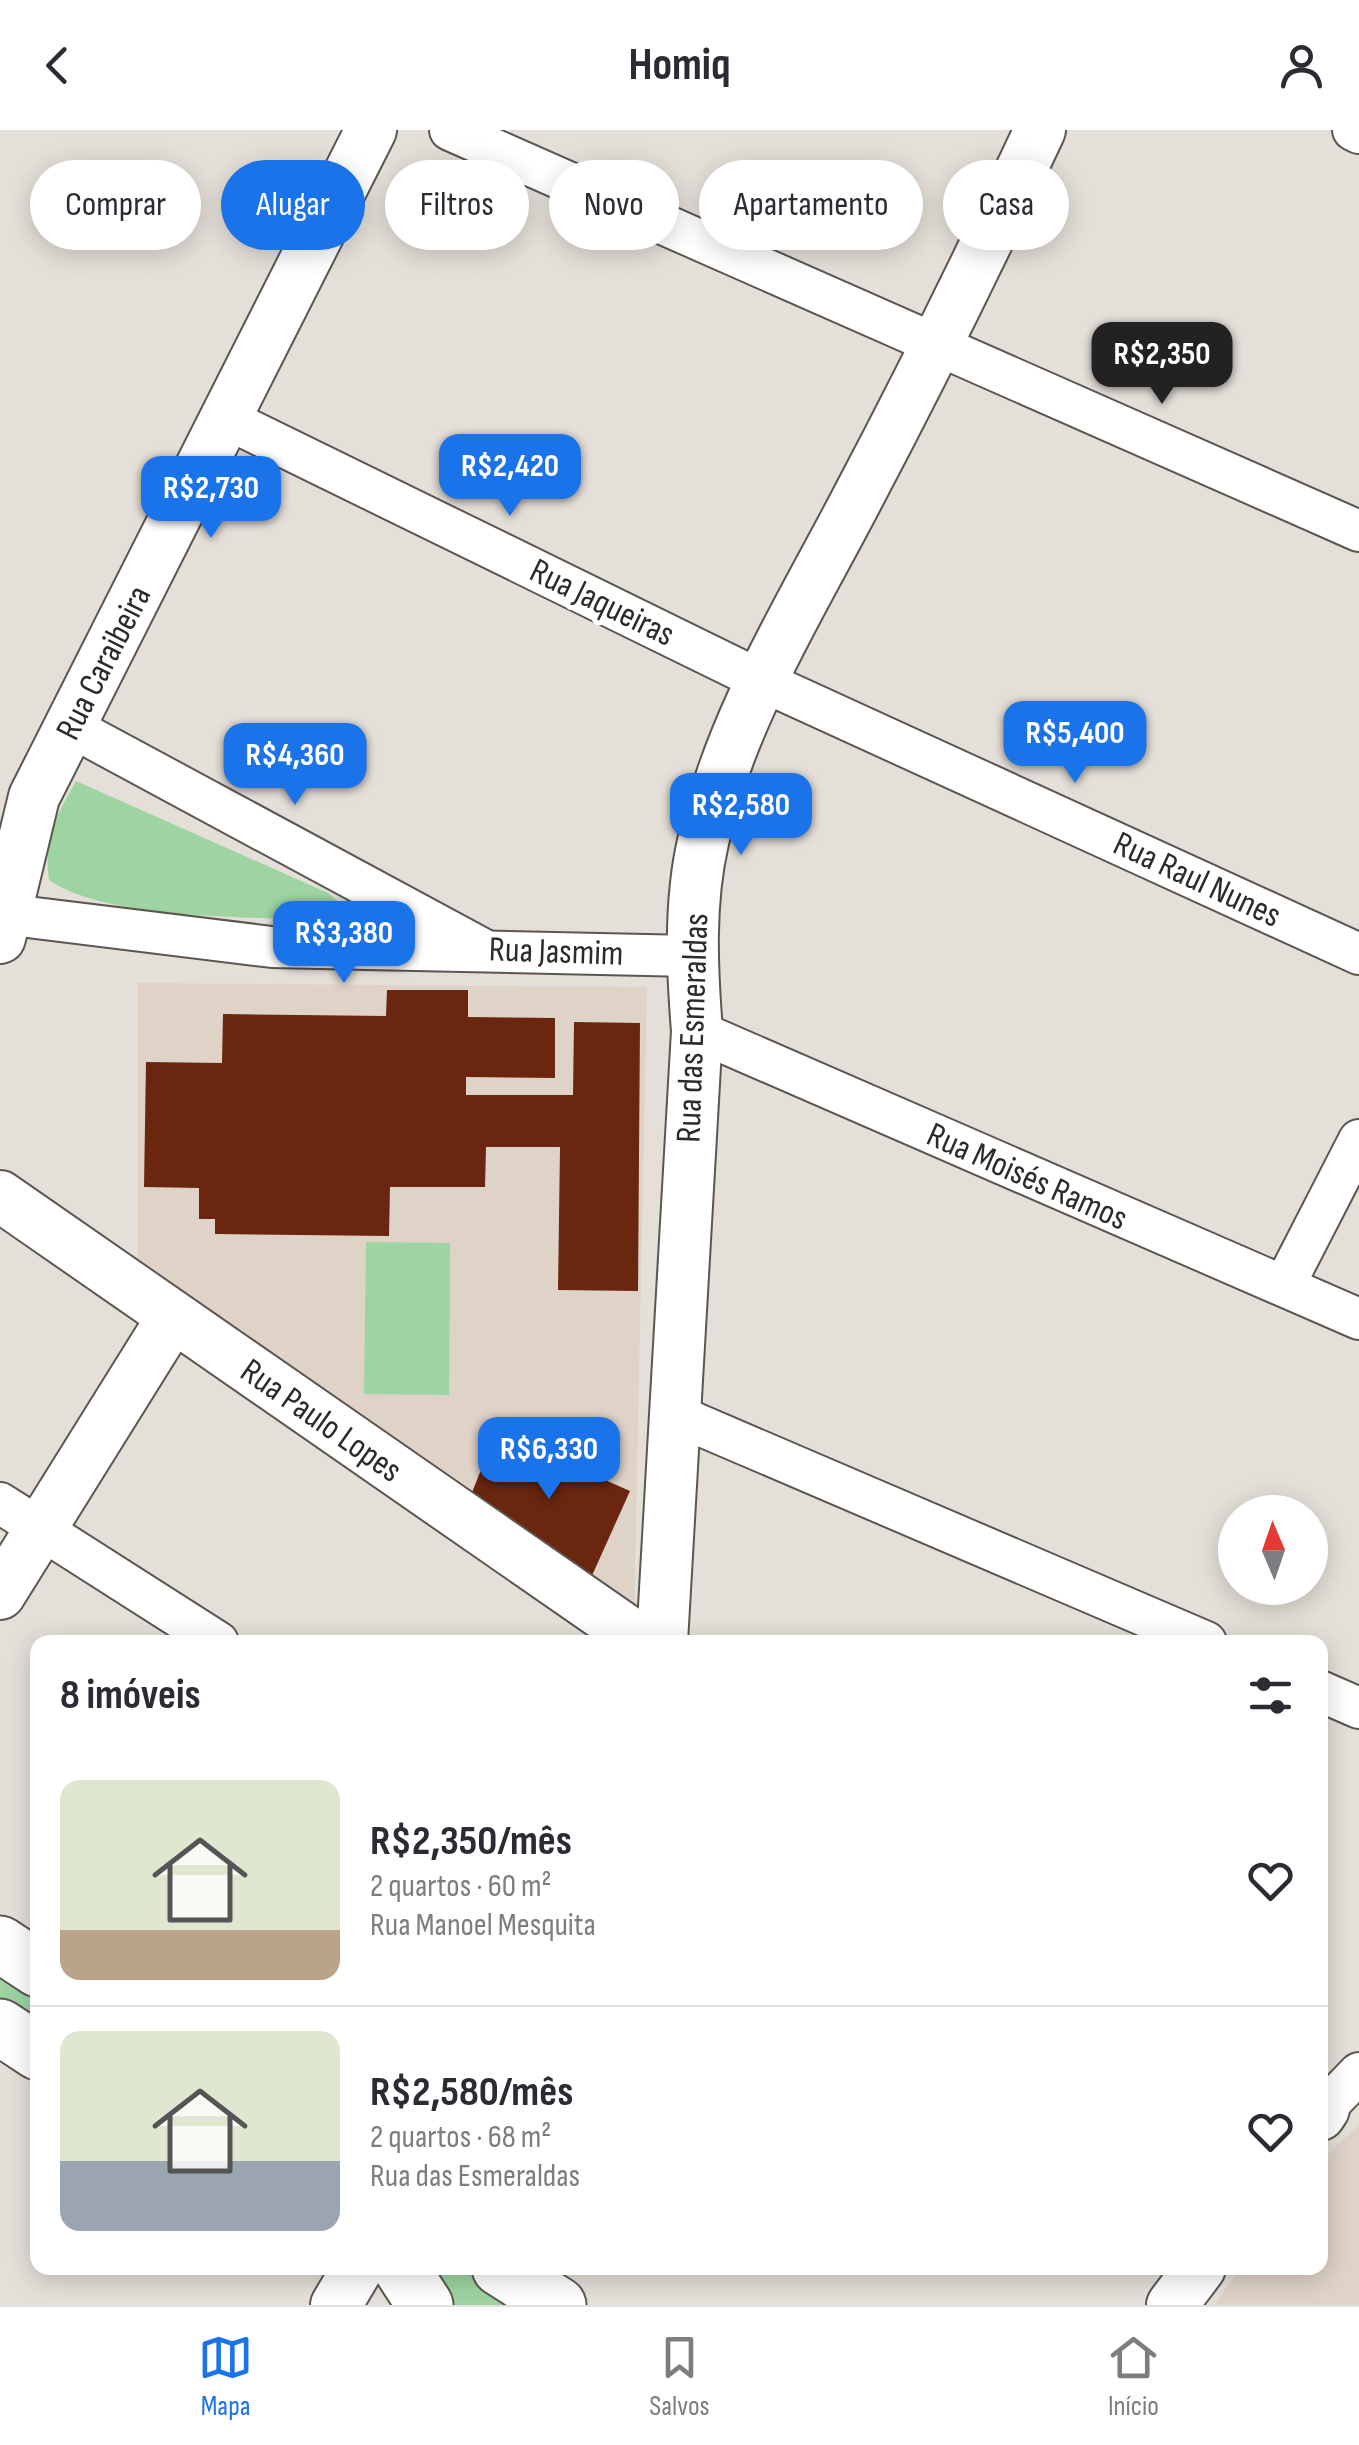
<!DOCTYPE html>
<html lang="pt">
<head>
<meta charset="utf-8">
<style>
	body { margin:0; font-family:"Sofia Sans Condensed",sans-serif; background:#f7f7f7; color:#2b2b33; height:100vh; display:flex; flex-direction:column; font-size:38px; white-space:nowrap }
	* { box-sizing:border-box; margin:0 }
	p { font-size:32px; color:#7c7c81 }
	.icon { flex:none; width:55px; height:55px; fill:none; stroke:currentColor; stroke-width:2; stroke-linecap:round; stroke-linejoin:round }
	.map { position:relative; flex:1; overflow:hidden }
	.side { position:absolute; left:30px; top:1505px; width:1298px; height:640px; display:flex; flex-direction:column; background:#fff; border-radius:20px; box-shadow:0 5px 25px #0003 }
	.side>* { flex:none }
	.hud { position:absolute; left:30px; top:30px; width:1300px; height:90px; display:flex; gap:20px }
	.needle { width:65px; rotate:358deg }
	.tools { position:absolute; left:1218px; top:1365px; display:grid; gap:20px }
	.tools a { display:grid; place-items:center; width:110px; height:110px; border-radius:50%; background:#fff; box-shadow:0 5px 25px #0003; font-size:50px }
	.price { position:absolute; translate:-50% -85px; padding:0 22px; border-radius:20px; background:#1a73e8; color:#fff; font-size:32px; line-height:65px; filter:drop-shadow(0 2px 5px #0008) }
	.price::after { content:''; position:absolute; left:50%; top:60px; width:30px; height:22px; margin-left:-15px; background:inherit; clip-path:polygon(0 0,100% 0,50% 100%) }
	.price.on { background:#222; color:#fff }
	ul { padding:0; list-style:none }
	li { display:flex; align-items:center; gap:30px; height:250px; padding:0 30px }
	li+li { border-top:2px solid #e1e1e2 }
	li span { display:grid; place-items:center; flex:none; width:280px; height:200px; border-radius:20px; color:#555 }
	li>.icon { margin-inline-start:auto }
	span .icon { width:120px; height:120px; fill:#fffc; stroke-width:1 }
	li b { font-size:42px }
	h2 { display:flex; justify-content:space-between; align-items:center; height:120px; padding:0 30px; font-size:42px }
	.pill { padding:0 35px; border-radius:45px; background:#fff; box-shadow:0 5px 25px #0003; font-size:35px; line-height:90px }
	.pill.on { background:#1a73e8; color:#fff }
	header { display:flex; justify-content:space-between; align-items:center; height:130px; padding:0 30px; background:#fff; font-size:45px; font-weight:700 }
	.menu { display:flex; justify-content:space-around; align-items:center; height:140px; border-top:2px solid #e1e1e2; background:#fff; font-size:28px; color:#7c7c81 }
	.menu a { display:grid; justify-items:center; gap:5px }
	.menu .on { color:#1a73e8 }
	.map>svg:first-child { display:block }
	.built { fill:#dfd3c8 }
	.green { fill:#9dd4a2 }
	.building { fill:#6a260e }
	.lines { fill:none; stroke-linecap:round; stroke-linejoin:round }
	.minor-casing { stroke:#5c5651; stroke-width:44 }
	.tertiary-casing { stroke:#5c5651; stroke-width:54 }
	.secondary-casing { stroke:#5c5651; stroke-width:59 }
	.minor { stroke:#fff; stroke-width:40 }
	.tertiary { stroke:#fff; stroke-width:50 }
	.secondary { stroke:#fff; stroke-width:55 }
	.labels { text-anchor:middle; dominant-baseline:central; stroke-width:10; stroke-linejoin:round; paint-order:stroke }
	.street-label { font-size:35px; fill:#2d2b29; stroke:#fff }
</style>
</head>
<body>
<header><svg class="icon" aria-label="back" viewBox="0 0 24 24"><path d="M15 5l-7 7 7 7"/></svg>Homiq<svg class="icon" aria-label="person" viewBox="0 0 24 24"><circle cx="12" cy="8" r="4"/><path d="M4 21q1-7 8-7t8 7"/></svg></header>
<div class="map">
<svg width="1359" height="2175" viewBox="0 0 1359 2175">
	<rect width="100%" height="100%" fill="#e5dfd9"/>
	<!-- built -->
	<g class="built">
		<path d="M138,853L647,857L634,1490L138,1143Z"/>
		<path d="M1359,1994V2175H1214L1240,2138H1320V2032Z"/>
	</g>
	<!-- green -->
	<g class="green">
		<path d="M76,651L328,763L350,782L339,791C263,786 110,792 49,750C43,711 57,684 76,651Z"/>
		<path d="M366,1112L450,1113L449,1265L364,1264Z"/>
		<path d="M0,1821L37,1845V1910L0,1886Z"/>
		<path d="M430,2138H477L535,2175H447Z"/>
	</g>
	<!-- building -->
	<g class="building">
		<path d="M387,860H468V887L555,888V948L466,947V965H573L574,892L640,893L638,1161L558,1160L560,1017H486L485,1057H390L389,1106L215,1104V1089H199V1058L144,1057L146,932L222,933L223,884L386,886Z"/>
		<path d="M496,1302L630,1361L590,1450L469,1370Z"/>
	</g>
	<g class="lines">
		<defs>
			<g id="minor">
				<path d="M450,0L1359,401"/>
				<path d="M1353,0L1359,3"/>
				<path d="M227,289L762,551L1359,824"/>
				<path d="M73,598L481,818"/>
				<path d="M3,784L272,817L692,826"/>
				<path d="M697,901L1359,1189"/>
				<path d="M1284,1156L1359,1010"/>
				<path d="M676,1285L1206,1512"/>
				<path d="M0,1373L218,1512"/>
				<path d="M1320,1561L1359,1578"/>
				<path d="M1324,1979L1359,1943"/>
			</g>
			<g id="tertiary">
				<path d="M0,808L34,667L371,0"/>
				<path d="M0,1066L643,1512"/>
				<path d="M0,1464L172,1188"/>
				<path d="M662,1512L697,901C692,839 689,773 703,712C730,589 801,477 858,367C922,246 982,124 1040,0"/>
				<path d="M1320,1976L1324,1979L1320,1985"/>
				<path d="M336,2175L358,2138"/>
				<path d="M1172,2175L1200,2138"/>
			</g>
			<g id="secondary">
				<path d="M0,1814L38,1839"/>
				<path d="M0,1897L38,1922"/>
				<path d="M401,2138L425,2175"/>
				<path d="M500,2138L558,2175"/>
			</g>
		</defs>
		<!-- minor casing -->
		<use href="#minor" class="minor-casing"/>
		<!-- tertiary casing -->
		<use href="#tertiary" class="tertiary-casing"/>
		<!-- secondary casing -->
		<use href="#secondary" class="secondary-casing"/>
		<!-- minor -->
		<use href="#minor" class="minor"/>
		<!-- tertiary -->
		<use href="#tertiary" class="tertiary"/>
		<!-- secondary -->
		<use href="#secondary" class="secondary"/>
	</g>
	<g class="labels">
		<!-- street labels -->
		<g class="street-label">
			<text transform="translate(602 473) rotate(26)">Rua Jaqueiras</text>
			<text transform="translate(104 533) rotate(-63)">Rua Caraibeira</text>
			<text transform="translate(1197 750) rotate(25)">Rua Raul Nunes</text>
			<text transform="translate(556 822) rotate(2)">Rua Jasmim</text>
			<text transform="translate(693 898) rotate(-88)">Rua das Esmeraldas</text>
			<text transform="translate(1027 1047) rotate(24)">Rua Moisés Ramos</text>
			<text transform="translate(321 1291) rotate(35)">Rua Paulo Lopes</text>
		</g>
	</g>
</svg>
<div class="tools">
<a><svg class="needle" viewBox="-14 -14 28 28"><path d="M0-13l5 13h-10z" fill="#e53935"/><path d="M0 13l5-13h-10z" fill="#7c7c81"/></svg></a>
</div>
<b class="price on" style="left:1162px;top:277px">R$2,350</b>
<b class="price" style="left:510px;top:389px">R$2,420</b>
<b class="price" style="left:211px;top:411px">R$2,730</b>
<b class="price" style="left:1075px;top:656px">R$5,400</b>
<b class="price" style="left:295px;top:678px">R$4,360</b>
<b class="price" style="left:741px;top:728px">R$2,580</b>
<b class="price" style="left:344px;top:856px">R$3,380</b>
<b class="price" style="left:549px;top:1372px">R$6,330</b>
<div class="hud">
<a class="pill">Comprar</a>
<a class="pill on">Alugar</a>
<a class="pill">Filtros</a>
<a class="pill">Novo</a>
<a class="pill">Apartamento</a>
<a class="pill">Casa</a>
</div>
<section class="side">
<h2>8 imóveis<svg class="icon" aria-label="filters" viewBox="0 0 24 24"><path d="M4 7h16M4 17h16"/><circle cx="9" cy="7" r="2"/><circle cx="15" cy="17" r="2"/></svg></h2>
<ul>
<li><span style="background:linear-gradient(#dfe7d0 75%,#b9a48a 0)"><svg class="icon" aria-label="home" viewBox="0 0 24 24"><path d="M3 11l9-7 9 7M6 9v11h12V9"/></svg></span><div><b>R$2,350/mês</b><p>2 quartos · 60 m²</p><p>Rua Manoel Mesquita</p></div><svg class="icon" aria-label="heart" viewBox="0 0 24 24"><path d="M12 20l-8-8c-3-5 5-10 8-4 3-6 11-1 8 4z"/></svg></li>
<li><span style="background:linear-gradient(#dfe7d0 65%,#9aa5b1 0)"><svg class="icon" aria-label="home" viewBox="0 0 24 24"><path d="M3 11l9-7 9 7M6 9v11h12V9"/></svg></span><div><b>R$2,580/mês</b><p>2 quartos · 68 m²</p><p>Rua das Esmeraldas</p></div><svg class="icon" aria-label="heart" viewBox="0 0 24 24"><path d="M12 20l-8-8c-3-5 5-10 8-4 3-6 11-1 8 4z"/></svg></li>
</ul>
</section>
</div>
<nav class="menu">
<a class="on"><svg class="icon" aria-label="map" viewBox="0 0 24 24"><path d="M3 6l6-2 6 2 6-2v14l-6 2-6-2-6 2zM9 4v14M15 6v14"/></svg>Mapa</a>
<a><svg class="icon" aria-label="saved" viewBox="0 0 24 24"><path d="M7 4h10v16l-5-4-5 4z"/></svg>Salvos</a>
<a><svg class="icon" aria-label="home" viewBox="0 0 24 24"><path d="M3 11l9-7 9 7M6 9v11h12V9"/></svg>Início</a>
</nav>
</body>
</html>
